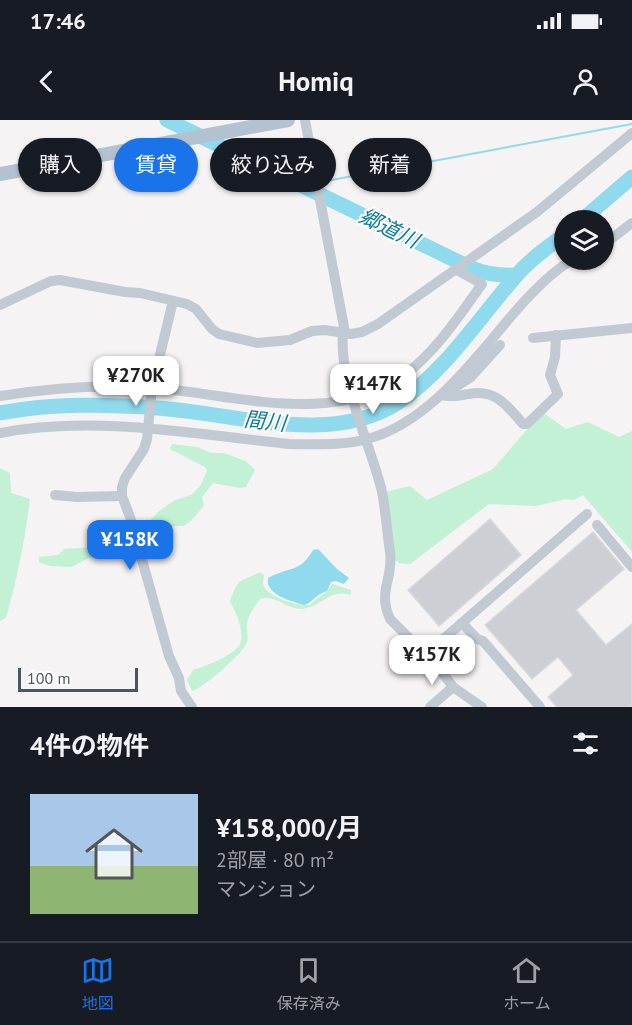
<!DOCTYPE html>
<html lang="ja">
<head>
<meta charset="utf-8">
<style>
	body { margin:0; font-family:"PT Sans","Noto Sans JP",sans-serif; background:#20242c; color:#f1f3f6; height:100vh; display:flex; flex-direction:column; font-size:22px; white-space:nowrap }
	* { box-sizing:border-box; margin:0 }
	p { font-size:20px; color:#9ea1a6 }
	.icon { flex:none; width:33px; height:33px; fill:none; stroke:currentColor; stroke-width:2; stroke-linecap:round; stroke-linejoin:round }
	.map { position:relative; height:587px; overflow:hidden }
	.side { display:flex; flex-direction:column; background:#171b24; flex:1 }
	.side>* { flex:none }
	.banner { position:absolute; left:18px; top:18px; width:597px; height:54px; display:flex; gap:12px }
	.buttons { position:absolute; left:554px; top:90px; display:grid; gap:12px }
	.buttons a { display:grid; place-items:center; width:60px; height:60px; border-radius:50%; background:#171b24; box-shadow:0 2px 4px #0004; font-size:30px }
	.scale { position:absolute; left:18px; bottom:15px; width:120px; box-sizing:border-box; padding-left:6px; border:3px solid #4a5661; border-top:0; font-size:16px; line-height:21px; white-space:nowrap; color:#4a5661; -webkit-text-stroke:4px #fff; paint-order:stroke }
	.price { position:absolute; translate:-50% -51px; padding:0 14px; border-radius:12px; background:#fff; color:#222; font-size:20px; line-height:39px; filter:drop-shadow(0 2px 3px #0008) }
	.price::after { content:''; position:absolute; left:50%; top:36px; width:18px; height:14px; margin-left:-9px; background:inherit; clip-path:polygon(0 0,100% 0,50% 100%) }
	.price.selected { background:#1a73e8; color:#fff }
	ul { padding:0; list-style:none }
	li { display:flex; align-items:center; gap:18px; height:150px; padding:0 30px }
	li+li { border-top:2px solid #363941 }
	li span { display:grid; place-items:center; flex:none; width:168px; height:120px; border-radius:0px; color:#555 }
	li>.icon { margin-inline-start:auto }
	span .icon { width:72px; height:72px; fill:#fffc; stroke-width:1 }
	li b { font-size:26px }
	h2 { display:flex; justify-content:space-between; align-items:center; height:72px; padding:0 30px; font-size:26px }
	.chip { padding:0 21px; border-radius:27px; background:#171b24; box-shadow:0 2px 4px #0004; font-size:21px; line-height:54px }
	.chip.selected { background:#1a73e8; color:#fff }
	.status { display:flex; justify-content:space-between; align-items:center; height:42px; padding:0 30px; background:#171b24; direction:ltr }
	.status svg { height:16px; fill:currentColor }
	header { display:flex; justify-content:space-between; align-items:center; height:78px; padding:0 30px; background:#171b24; font-size:27px; font-weight:800 }
	.dock { display:flex; justify-content:space-around; align-items:center; height:84px; border-top:2px solid #363941; background:#171b24; font-size:16px; color:#9ea1a6 }
	.dock a { display:grid; justify-items:center; gap:3px }
	.dock .selected { color:#1a73e8 }
	.map>svg:first-child { display:block }
	.green { fill:#c3f1d5 }
	.water { fill:#90daee }
	.lines { fill:none; stroke-linecap:round; stroke-linejoin:round }
	.stream { stroke:#90daee; stroke-width:2 }
	.river { stroke:#90daee; stroke-width:15 }
	.building { fill:#cdcfd5; stroke:#d7d9de; stroke-width:1.5 }
	.minor { stroke:#c1cad2; stroke-width:10 }
	.major { stroke:#b3c2d1; stroke-width:14 }
	.labels { text-anchor:middle; dominant-baseline:central; stroke-width:4.5; stroke-linejoin:round; paint-order:stroke }
	.water-label { font-size:21px; font-style:italic; fill:#0c7c9b; stroke:#fff }
</style>
</head>
<body>
<div class="status"><b>17:46</b><svg viewBox="0 0 49 12"><path d="M0 12V9h3v3zM5 12V6h3v6zM10 12V3h3v9zM15 12V0h3v12zM26 1h20v11H26zM47 4h2v5h-2z"/></svg></div>
<header><svg class="icon" aria-label="back" viewBox="0 0 24 24"><path d="M15 5l-7 7 7 7"/></svg>Homiq<svg class="icon" aria-label="person" viewBox="0 0 24 24"><circle cx="12" cy="8" r="4"/><path d="M4 21q1-7 8-7t8 7"/></svg></header>
<div class="map">
<svg width="632" height="587" viewBox="0 0 632 587">
	<rect width="100%" height="100%" fill="#f5f3f3"/>
	<!-- green -->
	<g class="green">
		<path d="M542,292L566,309L588,302L619,317L632,311V432L583,375L574,380L566,379L536,386L489,384L410,444L399,443L393,438L385,372L410,366L427,380L493,349Z"/>
		<path d="M172,324L197,327L212,333H224L246,341L255,350L246,367L240,368L213,363L202,377L204,385L194,398L184,406H175L144,421L108,433L97,434L71,447L50,446L39,442V437L58,435L64,429L93,427L107,421L129,417L138,413L159,391L175,380L191,375L200,366L207,351L205,347L170,329Z"/>
		<path d="M0,348L10,353L11,373L30,379C25,420 17,459 6,498L0,501Z"/>
		<path d="M260,452L264,455C264,458 263,461 263,464C267,478 298,486 310,485C318,476 327,474 332,464L351,470V475C329,468 321,488 301,489C286,489 275,474 260,479C255,486 248,495 247,504C246,510 249,517 247,522C244,533 202,569 192,571L187,560L193,550C204,547 235,535 240,524C245,513 236,491 230,482C238,457 240,463 260,452Z"/>
	</g>
	<!-- water -->
	<path class="water" d="M318,429L337,449L349,458L344,464L336,461L331,462L327,471C316,474 311,484 304,485C292,481 265,475 268,458C290,446 300,453 313,430Z"/>
	<g class="lines">
		<!-- stream -->
		<path class="stream" d="M326,61L632,4"/>
		<!-- river -->
		<g class="river">
			<path d="M167,0L471,148C486,154 500,156 516,155"/>
			<path d="M582,100L632,57"/>
			<path d="M0,293C52,283 105,284 158,288C233,293 331,327 399,282C447,249 478,199 516,156C529,140 548,127 564,115"/>
		</g>
	</g>
	<!-- building -->
	<g class="building">
		<path d="M490,399L521,435L439,506L408,470Z"/>
		<path d="M593,412L624,449L576,490L606,525L632,504V587H557L548,577L573,555L558,537L532,559L485,505Z"/>
	</g>
	<g class="lines">
		<!-- minor -->
		<g class="minor">
			<path d="M305,0L344,207C335,254 371,324 382,372C386,392 387,412 390,432C394,458 377,471 390,499L439,548L453,567L482,587"/>
			<path d="M603,125L632,103"/>
			<path d="M173,181L152,268L147,319L144,329L125,358L122,367V376L130,397L169,536L179,558L181,571L192,587"/>
			<path d="M0,185L51,161L60,160L125,172L140,173L187,184L196,189L212,209L219,214L257,223L290,220L312,211L325,210L351,214L362,212L378,204L537,92L632,13"/>
			<path d="M533,218L632,208"/>
			<path d="M454,268L471,257L500,225"/>
			<path d="M441,275C451,278 460,275 469,274C495,269 507,285 523,304H527L558,274L550,255L555,237L556,215"/>
			<path d="M0,276C51,268 103,264 154,268C235,274 334,308 406,254C437,230 460,195 482,164L455,149"/>
			<path d="M0,313C96,295 193,314 289,324C314,324 343,326 367,319C423,305 468,248 503,206C521,184 548,154 572,140"/>
			<path d="M55,375L77,377L122,376"/>
			<path d="M597,405L632,447"/>
			<path d="M462,503L477,519L483,521L540,587"/>
			<path d="M425,535L587,394"/>
			<path d="M430,587L453,567"/>
		</g>
		<!-- major -->
		<path class="major" d="M0,54L288,0"/>
	</g>
	<g class="labels">
		<!-- water labels -->
		<g class="water-label">
			<text transform="translate(389 108) rotate(26)">郷道川</text>
			<text transform="translate(265 301) rotate(6)">間川</text>
		</g>
	</g>
</svg>
<div class="buttons">
<a><svg class="icon" aria-label="layers" viewBox="0 0 24 24"><path d="M12 4l9 5-9 5-9-5zM3 14l9 5 9-5"/></svg></a>
</div>
<div class="scale">100 m</div>
<b class="price" style="left:136px;top:287px">¥270K</b>
<b class="price" style="left:373px;top:295px">¥147K</b>
<b class="price selected" style="left:130px;top:451px">¥158K</b>
<b class="price" style="left:432px;top:566px">¥157K</b>
<div class="banner">
<a class="chip">購入</a>
<a class="chip selected">賃貸</a>
<a class="chip">絞り込み</a>
<a class="chip">新着</a>
</div>
</div>
<section class="side">
<h2>4件の物件<svg class="icon" aria-label="filters" viewBox="0 0 24 24"><path d="M4 7h16M4 17h16"/><circle cx="9" cy="7" r="2"/><circle cx="15" cy="17" r="2"/></svg></h2>
<ul>
<li><span style="background:linear-gradient(#a9c7e8 60%,#8fb573 0)"><svg class="icon" aria-label="home" viewBox="0 0 24 24"><path d="M3 11l9-7 9 7M6 9v11h12V9"/></svg></span><div><b>¥158,000/月</b><p>2部屋 · 80 m²</p><p>マンション</p></div></li>
</ul>
</section>
<nav class="dock">
<a class="selected"><svg class="icon" aria-label="map" viewBox="0 0 24 24"><path d="M3 6l6-2 6 2 6-2v14l-6 2-6-2-6 2zM9 4v14M15 6v14"/></svg>地図</a>
<a><svg class="icon" aria-label="saved" viewBox="0 0 24 24"><path d="M7 4h10v16l-5-4-5 4z"/></svg>保存済み</a>
<a><svg class="icon" aria-label="home" viewBox="0 0 24 24"><path d="M3 11l9-7 9 7M6 9v11h12V9"/></svg>ホーム</a>
</nav>
</body>
</html>
